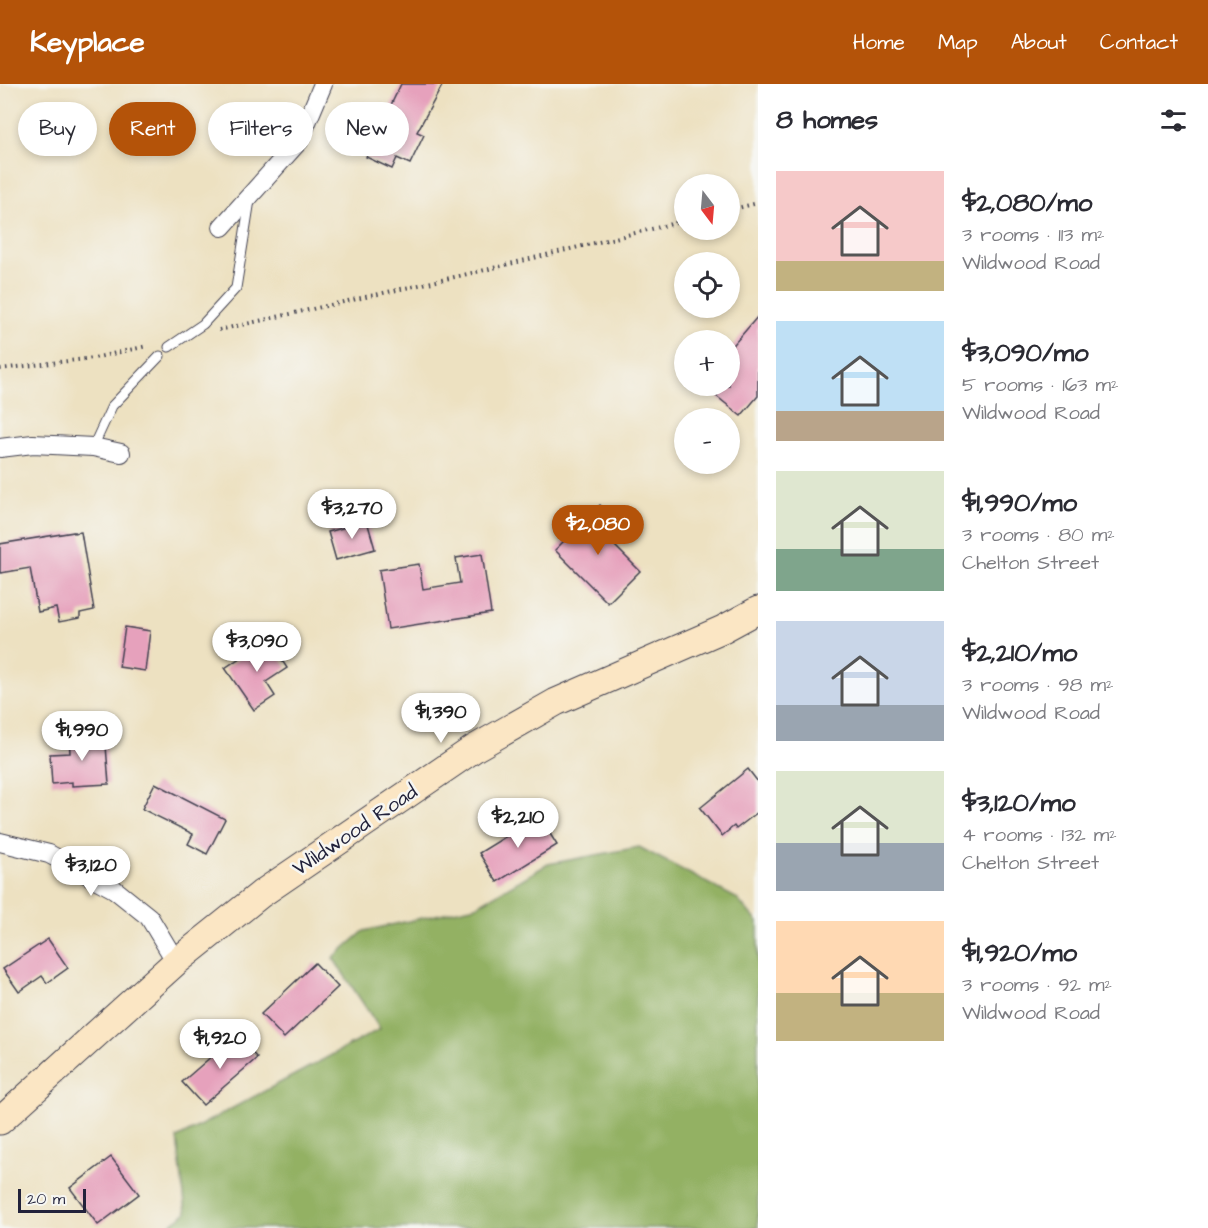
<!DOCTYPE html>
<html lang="en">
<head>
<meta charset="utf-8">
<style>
	body { margin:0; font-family:"Architects Daughter",sans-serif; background:#f2f2f3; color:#2b2b33; height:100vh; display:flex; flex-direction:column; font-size:22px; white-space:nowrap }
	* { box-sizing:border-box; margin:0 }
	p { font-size:20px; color:#7c7c81 }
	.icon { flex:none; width:33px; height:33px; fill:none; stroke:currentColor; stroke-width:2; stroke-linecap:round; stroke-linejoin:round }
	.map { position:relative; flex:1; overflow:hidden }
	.drawer { display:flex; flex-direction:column; background:#fff; width:450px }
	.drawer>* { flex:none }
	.top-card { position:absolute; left:18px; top:18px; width:570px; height:54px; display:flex; gap:12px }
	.needle { width:39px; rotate:164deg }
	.fabs { position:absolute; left:674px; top:90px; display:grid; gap:12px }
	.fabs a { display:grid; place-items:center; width:66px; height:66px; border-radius:50%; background:#fff; box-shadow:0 3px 9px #0003; font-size:30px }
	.scale { position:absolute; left:18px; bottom:15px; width:68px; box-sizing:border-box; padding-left:6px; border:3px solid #22223b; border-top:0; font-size:16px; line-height:21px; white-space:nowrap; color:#22223b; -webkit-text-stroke:4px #f6f6f2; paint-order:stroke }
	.price { position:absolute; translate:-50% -51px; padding:0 14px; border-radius:21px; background:#fff; color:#222; font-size:20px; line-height:39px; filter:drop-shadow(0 2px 3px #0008) }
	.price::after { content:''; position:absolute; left:50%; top:36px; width:18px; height:14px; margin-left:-9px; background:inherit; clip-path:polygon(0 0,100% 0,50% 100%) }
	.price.on { background:#b45309; color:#fff }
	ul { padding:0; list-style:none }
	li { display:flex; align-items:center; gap:18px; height:150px; padding:0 18px }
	li span { display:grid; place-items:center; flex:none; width:168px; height:120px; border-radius:0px; color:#555 }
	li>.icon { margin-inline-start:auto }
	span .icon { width:72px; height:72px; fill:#fffc; stroke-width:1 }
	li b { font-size:26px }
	h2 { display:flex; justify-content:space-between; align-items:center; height:72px; padding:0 18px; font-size:26px }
	.chip { padding:0 21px; border-radius:27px; background:#fff; box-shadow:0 3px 9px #0003; font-size:21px; line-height:54px }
	.chip.on { background:#b45309; color:#fff }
	header { display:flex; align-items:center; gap:36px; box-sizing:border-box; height:84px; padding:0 30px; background:#b45309; color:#fff }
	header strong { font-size:28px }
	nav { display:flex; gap:33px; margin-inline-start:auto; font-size:21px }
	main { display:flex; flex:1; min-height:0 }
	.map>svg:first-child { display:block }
	.forest { fill:#93b164; stroke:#5a6a50; stroke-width:1.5 }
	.building { fill:#e6a1bc }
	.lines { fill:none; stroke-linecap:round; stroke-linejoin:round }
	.lane-casing { stroke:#403f4f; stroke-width:11 }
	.street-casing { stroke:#403f4f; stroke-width:20 }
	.secondary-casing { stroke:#403f4f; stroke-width:29 }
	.path { stroke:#403f4f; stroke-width:4; stroke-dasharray:1.5 4.5; stroke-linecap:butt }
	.lane { stroke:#fff; stroke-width:9 }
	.street { stroke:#fff; stroke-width:18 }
	.secondary { stroke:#fbe6c4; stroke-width:27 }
	.labels { text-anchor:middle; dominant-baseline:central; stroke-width:5; stroke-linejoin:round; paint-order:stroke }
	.street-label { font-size:21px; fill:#22223b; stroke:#f6f6f2 }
</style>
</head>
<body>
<header>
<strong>Keyplace</strong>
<nav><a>Home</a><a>Map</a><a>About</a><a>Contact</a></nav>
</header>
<main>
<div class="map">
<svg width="758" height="1144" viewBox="0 0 758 1144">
	<rect width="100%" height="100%" fill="#f6f6f2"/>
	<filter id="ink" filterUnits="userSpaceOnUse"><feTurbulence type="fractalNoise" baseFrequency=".0167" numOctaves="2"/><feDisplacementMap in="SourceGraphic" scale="12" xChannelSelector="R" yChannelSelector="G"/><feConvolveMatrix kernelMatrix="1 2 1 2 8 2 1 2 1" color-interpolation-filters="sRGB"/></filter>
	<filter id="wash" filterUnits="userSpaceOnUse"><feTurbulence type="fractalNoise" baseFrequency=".008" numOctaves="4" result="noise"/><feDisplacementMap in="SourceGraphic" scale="24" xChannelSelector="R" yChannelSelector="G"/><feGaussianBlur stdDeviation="1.35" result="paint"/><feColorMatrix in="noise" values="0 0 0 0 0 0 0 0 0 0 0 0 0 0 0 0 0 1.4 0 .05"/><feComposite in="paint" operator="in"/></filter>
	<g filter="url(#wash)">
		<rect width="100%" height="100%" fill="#ede1c1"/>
		<!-- forest -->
		<path class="forest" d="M639,763L736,814L758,838V1144H166L186,1129L177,1054L380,945L333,874L364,847L476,822L548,780Z"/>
		<g id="blocks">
			<!-- building -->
			<g class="building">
				<path d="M401,0H443L417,48L424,51L410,80L397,74L392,85L366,73Z"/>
				<path d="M758,232V312L741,332L704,302H729V266Z"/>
				<path d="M600,421L617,438L604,451L640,487L608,519L555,466Z"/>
				<path d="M367,437L375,465L336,476L328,448Z"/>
				<path d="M74,448V449L81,448L94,526L80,529V534L59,538L56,524L38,528L30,484L0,489V460Z"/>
				<path d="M482,470L491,529L388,545L379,486L419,480L423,505L460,499L456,474Z"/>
				<path d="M125,543L150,547L145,587L119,583Z"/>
				<path d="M268,555L287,584L266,598L275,612L254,626L225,584Z"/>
				<path d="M105,649L109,700L72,702V698L52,700L50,670L70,669L69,652Z"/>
				<path d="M748,685L758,698V728L736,745L734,742L722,752L700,724Z"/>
				<path d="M155,699L225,735L207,770L188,760L193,750L142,725Z"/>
				<path d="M539,732L557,761L497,798L479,769Z"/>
				<path d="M48,855L68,884L47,899L42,892L19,908L3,885Z"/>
				<path d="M315,879L338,903L284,954L261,930Z"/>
				<path d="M236,951L257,974L203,1021L182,998Z"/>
				<path d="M111,1073L139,1110L98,1141L70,1104Z"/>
			</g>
		</g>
	</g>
	<g filter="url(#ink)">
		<use href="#blocks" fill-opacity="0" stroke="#403f4f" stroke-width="1.5"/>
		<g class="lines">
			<defs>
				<g id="lane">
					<path d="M169,263L203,240L236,204L250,116"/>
					<path d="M93,363L112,322L160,272"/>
				</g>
				<g id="street">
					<path d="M222,143L299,57L323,0"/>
					<path d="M0,364L33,360L93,363L121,369"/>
					<path d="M0,758L49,770L114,805L149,833L176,878"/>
				</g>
				<path id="secondary" d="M0,1037L176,878L261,810L475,664L556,618L723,545L758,526"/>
			</defs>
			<!-- lane casing -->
			<use href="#lane" class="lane-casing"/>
			<!-- street casing -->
			<use href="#street" class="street-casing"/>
			<!-- secondary casing -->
			<use href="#secondary" class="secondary-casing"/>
			<!-- path -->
			<g class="path">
				<path d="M729,126L758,119"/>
				<path d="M219,246L481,187L684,137"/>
				<path d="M0,285L94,274L147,262"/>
			</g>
			<!-- lane -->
			<use href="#lane" class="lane"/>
			<!-- street -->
			<use href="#street" class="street"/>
			<!-- secondary -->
			<use href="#secondary" class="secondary"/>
		</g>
	</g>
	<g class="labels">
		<!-- street labels -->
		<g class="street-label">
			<text transform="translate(355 746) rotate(-34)">Wildwood Road</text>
		</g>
	</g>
</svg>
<div class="fabs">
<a><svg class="needle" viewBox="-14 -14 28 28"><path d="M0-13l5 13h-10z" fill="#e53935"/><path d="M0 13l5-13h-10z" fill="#7c7c81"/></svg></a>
<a><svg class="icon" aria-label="locate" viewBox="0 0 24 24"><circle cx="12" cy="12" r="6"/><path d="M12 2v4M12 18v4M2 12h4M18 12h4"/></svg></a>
<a>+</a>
<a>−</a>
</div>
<div class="scale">20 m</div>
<b class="price" style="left:352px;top:456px">$3,270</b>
<b class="price on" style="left:598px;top:472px">$2,080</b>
<b class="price" style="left:257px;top:589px">$3,090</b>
<b class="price" style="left:441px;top:660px">$1,390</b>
<b class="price" style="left:82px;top:678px">$1,990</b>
<b class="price" style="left:518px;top:765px">$2,210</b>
<b class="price" style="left:91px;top:813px">$3,120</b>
<b class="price" style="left:220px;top:986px">$1,920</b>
<div class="top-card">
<a class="chip">Buy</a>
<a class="chip on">Rent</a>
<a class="chip">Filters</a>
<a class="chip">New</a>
</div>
</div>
<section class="drawer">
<h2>8 homes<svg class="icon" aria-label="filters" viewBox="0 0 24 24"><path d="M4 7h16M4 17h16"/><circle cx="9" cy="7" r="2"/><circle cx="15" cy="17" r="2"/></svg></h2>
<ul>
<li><span style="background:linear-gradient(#f6c9c9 75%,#c2b280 0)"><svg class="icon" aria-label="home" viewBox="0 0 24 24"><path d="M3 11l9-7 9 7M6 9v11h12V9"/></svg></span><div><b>$2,080/mo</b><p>3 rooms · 113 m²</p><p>Wildwood Road</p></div></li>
<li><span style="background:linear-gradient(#bfe0f5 75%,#b9a48a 0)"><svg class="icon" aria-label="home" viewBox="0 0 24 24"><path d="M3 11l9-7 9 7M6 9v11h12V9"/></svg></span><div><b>$3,090/mo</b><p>5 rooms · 163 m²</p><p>Wildwood Road</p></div></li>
<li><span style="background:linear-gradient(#dfe7d0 65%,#7fa58c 0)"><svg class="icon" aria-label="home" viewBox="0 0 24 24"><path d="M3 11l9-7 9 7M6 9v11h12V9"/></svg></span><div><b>$1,990/mo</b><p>3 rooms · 80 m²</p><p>Chelton Street</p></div></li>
<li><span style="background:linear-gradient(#c9d6e8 70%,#9aa5b1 0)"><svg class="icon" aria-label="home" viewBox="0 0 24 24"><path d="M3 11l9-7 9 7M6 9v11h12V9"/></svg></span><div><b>$2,210/mo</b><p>3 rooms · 98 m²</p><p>Wildwood Road</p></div></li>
<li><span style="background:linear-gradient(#dfe7d0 60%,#9aa5b1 0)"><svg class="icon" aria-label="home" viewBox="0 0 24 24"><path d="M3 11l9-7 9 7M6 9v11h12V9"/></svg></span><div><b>$3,120/mo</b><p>4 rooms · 132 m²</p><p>Chelton Street</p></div></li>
<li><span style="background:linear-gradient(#ffd9b3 60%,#c2b280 0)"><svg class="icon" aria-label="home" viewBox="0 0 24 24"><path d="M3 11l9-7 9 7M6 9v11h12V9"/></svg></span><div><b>$1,920/mo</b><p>3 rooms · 92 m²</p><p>Wildwood Road</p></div></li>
</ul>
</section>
</main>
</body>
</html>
